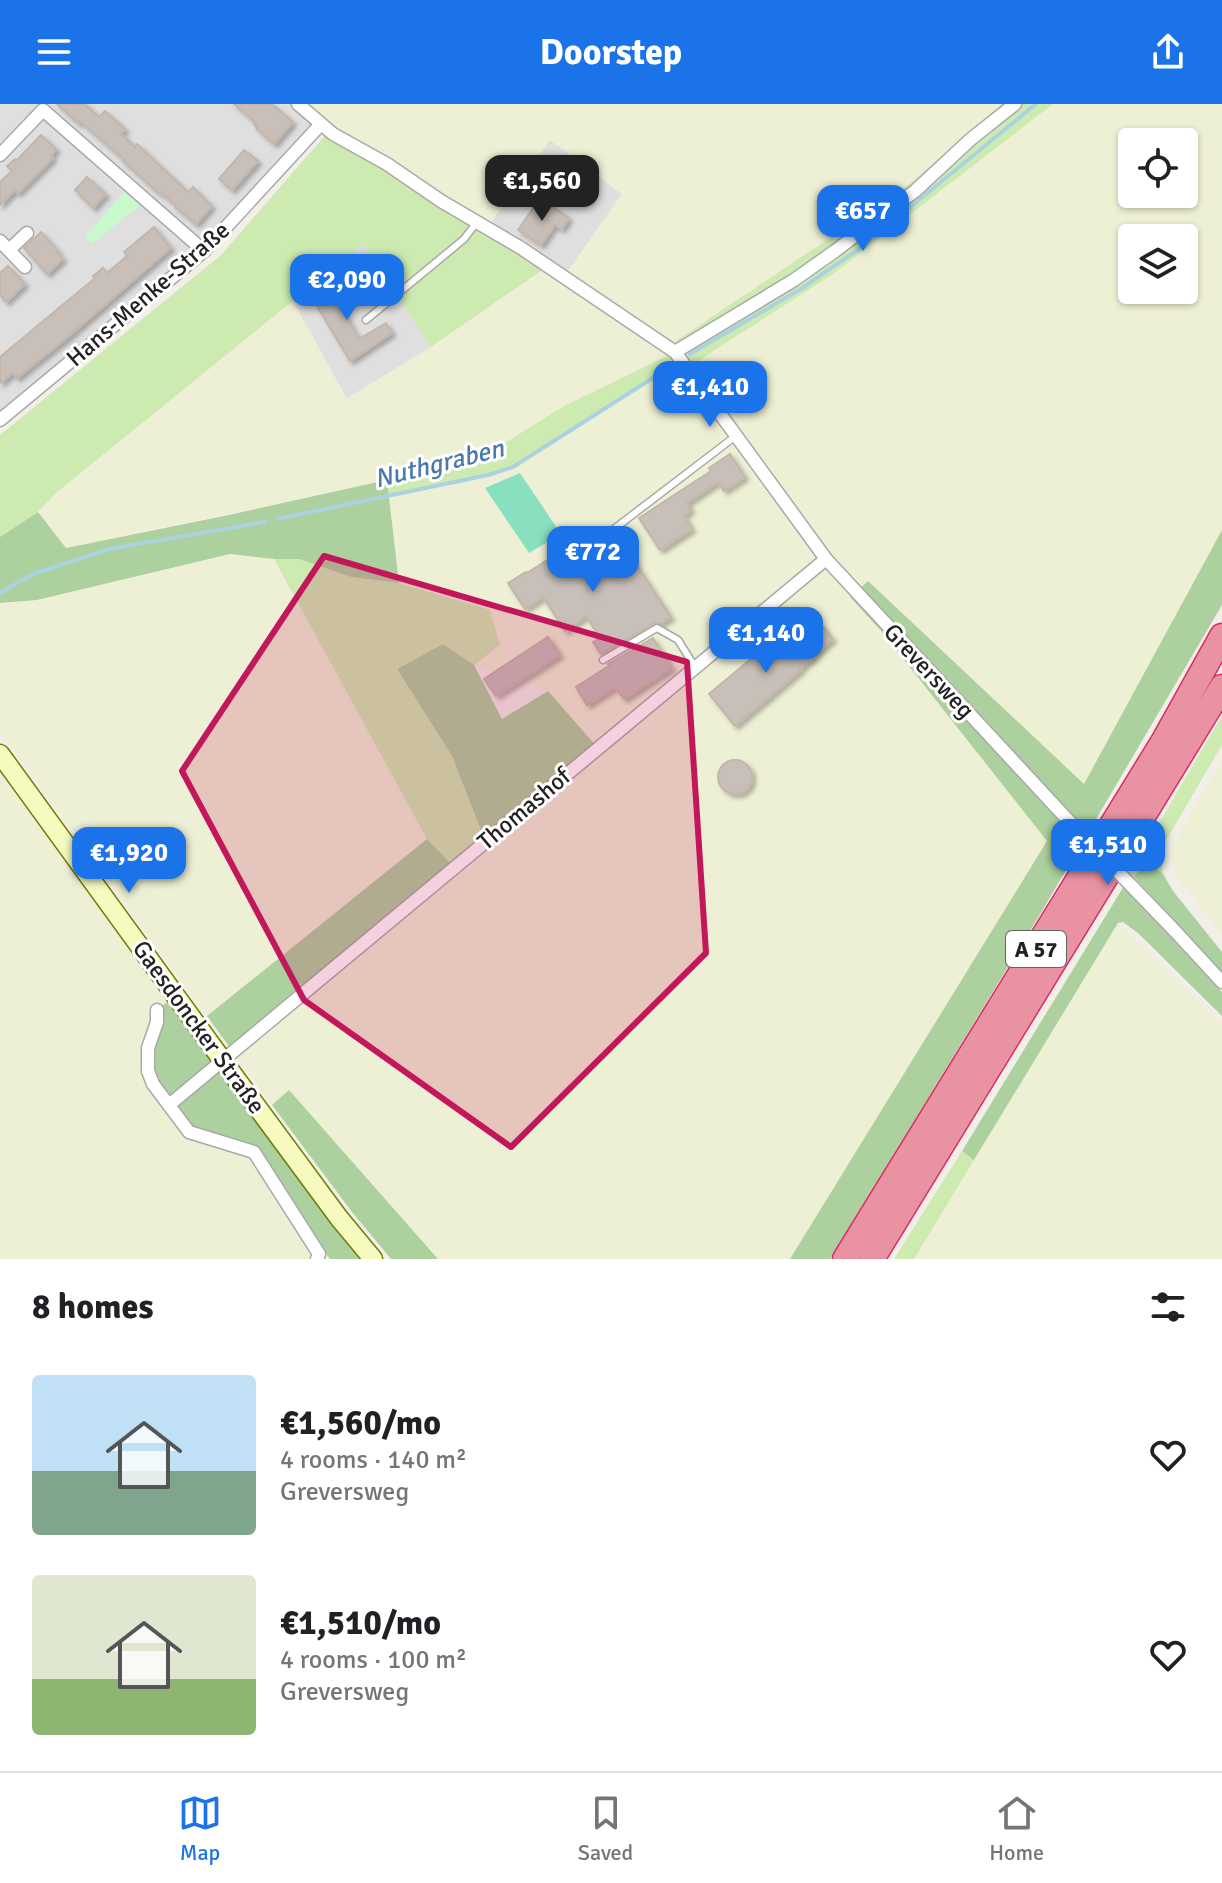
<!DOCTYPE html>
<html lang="en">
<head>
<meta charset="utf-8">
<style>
	body { margin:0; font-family:Signika,sans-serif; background:#f6f6f6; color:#202124; height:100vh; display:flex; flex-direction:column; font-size:30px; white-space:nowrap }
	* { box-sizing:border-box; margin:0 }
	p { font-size:26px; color:#757577 }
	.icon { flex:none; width:44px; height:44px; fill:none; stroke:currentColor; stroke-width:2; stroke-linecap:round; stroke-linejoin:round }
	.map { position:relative; height:1155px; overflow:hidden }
	.panel { display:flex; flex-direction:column; background:#fff; flex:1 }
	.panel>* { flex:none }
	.buttons { position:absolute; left:1118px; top:24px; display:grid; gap:16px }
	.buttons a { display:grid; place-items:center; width:80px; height:80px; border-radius:8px; background:#fff; box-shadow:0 2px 6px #0004; font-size:40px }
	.price { position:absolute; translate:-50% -68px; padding:0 18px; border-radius:16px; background:#1a73e8; color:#fff; font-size:26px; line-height:52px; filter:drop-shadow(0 2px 4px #0008) }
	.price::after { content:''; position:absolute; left:50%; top:48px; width:24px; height:18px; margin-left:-12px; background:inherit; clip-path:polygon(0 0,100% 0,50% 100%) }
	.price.current { background:#222; color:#fff }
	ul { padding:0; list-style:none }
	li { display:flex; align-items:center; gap:24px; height:200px; padding:0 32px }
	li span { display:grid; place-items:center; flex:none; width:224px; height:160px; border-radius:8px; color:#555 }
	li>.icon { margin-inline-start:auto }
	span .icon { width:96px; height:96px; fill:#fffc; stroke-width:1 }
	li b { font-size:34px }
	h2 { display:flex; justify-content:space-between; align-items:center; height:96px; padding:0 32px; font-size:34px }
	header { display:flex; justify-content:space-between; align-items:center; height:104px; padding:0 32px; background:#1a73e8; color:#fff; font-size:36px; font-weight:700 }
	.dock { display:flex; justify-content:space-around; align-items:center; height:112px; border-top:2px solid #e0e0e0; background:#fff; font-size:22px; color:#757577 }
	.dock a { display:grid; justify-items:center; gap:4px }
	.dock .current { color:#1a73e8 }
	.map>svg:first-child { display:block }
	.residential { fill:#e0dfdf }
	.farmland { fill:#eef0d5; fill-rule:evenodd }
	.grass { fill:#cdebb0 }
	.forest { fill:#add19e }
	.park { fill:#c8facc }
	.pitch { fill:#88e0be }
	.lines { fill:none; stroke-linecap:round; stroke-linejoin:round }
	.stream { stroke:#aad3df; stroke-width:4 }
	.building { fill:#c7bfb8; stroke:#c4b6ab; stroke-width:2; filter:url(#shadow) }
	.lane-casing { stroke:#a9a9a9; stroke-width:9 }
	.street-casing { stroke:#a9a9a9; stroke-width:15 }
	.secondary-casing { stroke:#707d05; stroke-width:21 }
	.highway-casing { stroke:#dc2a67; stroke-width:27 }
	.lane { stroke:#fff; stroke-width:6 }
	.street { stroke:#fff; stroke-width:12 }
	.secondary { stroke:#f7fabf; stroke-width:18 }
	.highway { stroke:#e892a2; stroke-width:24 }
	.street-bridge-casing { stroke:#a9a9a9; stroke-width:15; stroke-linecap:butt }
	.street-bridge { stroke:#fff; stroke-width:12 }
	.marked { fill:#c2185b; fill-opacity:0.2; stroke:#c2185b; stroke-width:6; stroke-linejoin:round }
	.labels { text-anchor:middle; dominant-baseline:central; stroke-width:6; stroke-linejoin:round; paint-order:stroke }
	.shield { fill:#fff; stroke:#646464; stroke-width:2 }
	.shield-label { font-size:22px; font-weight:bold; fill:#222 }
	.street-label { font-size:24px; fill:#222; stroke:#fff }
	.water-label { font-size:26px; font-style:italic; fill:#4a7aab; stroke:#fff }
</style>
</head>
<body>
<header><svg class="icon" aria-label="menu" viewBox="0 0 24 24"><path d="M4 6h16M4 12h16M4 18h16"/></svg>Doorstep<svg class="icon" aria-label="share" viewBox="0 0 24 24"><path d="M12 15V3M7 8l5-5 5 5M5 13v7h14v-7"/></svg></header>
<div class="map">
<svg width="1222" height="1155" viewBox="0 0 1222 1155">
	<defs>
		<filter id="shadow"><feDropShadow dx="3.5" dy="3.5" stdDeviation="2" flood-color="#0004"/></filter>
	</defs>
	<rect width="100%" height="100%" fill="#f2efe9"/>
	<!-- residential -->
	<g class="residential">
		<path d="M0,0H298L321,20L204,147L0,316Z"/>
		<path d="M550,36L622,90L564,173L487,124Z"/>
		<path d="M363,139L431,243L346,295L293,197Z"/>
	</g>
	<!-- farmland -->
	<g class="farmland">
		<path d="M298,0H1002L906,83L675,248L564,302L503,340L387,376L66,444L38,408L56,389L293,197L347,295L431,243L548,162L564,173L622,90L550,36L487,124L441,97Z"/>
		<path d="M1053,0H1222V426L1084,681L868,477L850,493L882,528L1047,737L790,1155H438L289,986L272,1001L233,948L598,644L548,587L474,561L500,541L489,506L399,479L389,392L488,371L513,363L681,256L687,263L833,170ZM1132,38H1184V90H1132ZM1132,134H1184V186H1132Z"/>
		<path d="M230,450L274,455L427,735L207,912L0,628V499L37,496Z"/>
		<path d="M1222,655V830L1176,772L1171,754L1173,740Z"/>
		<path d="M0,670L170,896L254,1048L330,1155H0Z"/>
		<path d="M1118,819L1222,920V1155H914Z"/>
	</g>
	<!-- grass -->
	<g class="grass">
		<path d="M1002,0H1053L833,170L687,264L681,256L513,363L488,371L389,392L387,376L503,340L564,302L675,248L667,243L906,83Z"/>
		<path d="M329,27L548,162L431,243L363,140L56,389L38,408L0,433V331L221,151Z"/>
		<path d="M274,455H299L351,473L399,479L490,506L500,541L474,561L443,540L397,565L452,652L485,737L454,763L427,735Z"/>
		<path d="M1222,612V641L1165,738L1160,753L1163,770L1146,758L1134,773L1129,770Z"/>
		<path d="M962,1047L974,1056L914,1155H894Z"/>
	</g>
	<!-- forest -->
	<g class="forest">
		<path d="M387,376L399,479L351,473L299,455H274L230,450L37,496L0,499V433L38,408L66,444L224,412Z"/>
		<path d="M1222,426V501L1042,807L830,1155H790L1047,737L882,528L850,493L868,477L1084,680Z"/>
		<path d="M443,540L474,561L502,615L548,587L598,644L485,737L452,652L397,565Z"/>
		<path d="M427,735L454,763L233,948L207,912Z"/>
		<path d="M1146,757L1163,770L1173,787L1222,848V871L1134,773Z"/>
		<path d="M1124,782L1222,888V912L1139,830L1123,818L1118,819L974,1056L962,1047Z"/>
		<path d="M170,896L362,1155H330L326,1150H319L254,1048L189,1028L153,980L148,944L157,906Z"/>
		<path d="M289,986L438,1155H391L352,1108L272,1001Z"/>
	</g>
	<!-- park -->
	<path class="park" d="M124,88L140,101L92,140L85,133Z"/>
	<!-- pitch -->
	<path class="pitch" d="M520,369L561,430L529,449L485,384Z"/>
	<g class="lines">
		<!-- stream -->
		<g class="stream">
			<path d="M690,250L799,186L859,145L1036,0"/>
			<path d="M277,415L488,371L513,363L678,258"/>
			<path d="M0,489L33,470L109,445L265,418"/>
		</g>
	</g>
	<!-- building -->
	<g class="building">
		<path d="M57,0H85L99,13L105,7L125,25L121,30L135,43L137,40L188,88L193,83L212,102L196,120L175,103L176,102L162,89L161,90L155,86L123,57L124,56L80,17L78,19Z"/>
		<path d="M234,0H272L293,18L274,40L256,24L257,23L254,20L255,18Z"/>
		<path d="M41,31L56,45L51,52L53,54L18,89L15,86L0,101V78L12,67L7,62L15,55L16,57Z"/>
		<path d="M244,46L258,57L232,86L219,75Z"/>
		<path d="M87,73L106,90L93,104L75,86Z"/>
		<path d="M536,100L547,107L551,102L569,114L562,125L555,121L541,141L518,126Z"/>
		<path d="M154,123L171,144L69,232L17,274L13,269L0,279V253L95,174L93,172L103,164L107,169L127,152L124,148Z"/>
		<path d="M41,128L58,147L57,148L63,155L47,170L24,144Z"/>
		<path d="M8,162L25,180L6,198L0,191V169Z"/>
		<path d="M347,176L358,194L343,203L344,206L342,207L359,235L386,219L392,229L350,257L314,197Z"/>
		<path d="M730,350L745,373L724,387L718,378L687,399L691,406L684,411L692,425L660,446L639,414L711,367L709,364Z"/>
		<path d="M586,431L608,465L630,451L671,513L661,520L654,519L601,550L593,538L600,534L586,512L565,527L543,493L525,505L508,479L526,468L527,469Z"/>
		<path d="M820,519L833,535L814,551L815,552L800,565L801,566L735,622L709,590L775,535L790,553L805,540L801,536Z"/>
		<path d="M548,533L560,551L496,592L484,575Z"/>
		<path d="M653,534L672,564L624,595L615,583L587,601L576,583L610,561L608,560Z"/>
		<circle cx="735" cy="673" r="17"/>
	</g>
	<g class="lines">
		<defs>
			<g id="lane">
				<path d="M366,216L464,135L477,118"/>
				<path d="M610,428L737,331"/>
				<path d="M603,556L657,524L678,536L695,563"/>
			</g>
			<g id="street">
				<path d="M298,0L333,30L387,60L441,97L521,144L675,248L826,455L1067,715"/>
				<path d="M0,51L43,6L204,147"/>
				<path d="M0,137L25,163"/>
				<path d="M9,146L27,129"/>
				<path d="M675,248L794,176L835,147L915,87L971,35L1015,0"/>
				<path d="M0,316L204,147L321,20"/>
				<path d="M1174,826L1222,878"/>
				<path d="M157,906V918L148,944V967L153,980L189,1028L254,1048L319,1150L317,1155"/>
				<path d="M169,1001L826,455"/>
			</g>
			<path id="secondary" d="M0,650L223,957L339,1114L373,1155"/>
			<g id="highway">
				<path d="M845,1155L1163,638L1222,532"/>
				<path d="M872,1155L1222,583"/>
			</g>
		</defs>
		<!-- lane casing -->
		<use href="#lane" class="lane-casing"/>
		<!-- street casing -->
		<use href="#street" class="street-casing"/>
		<!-- secondary casing -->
		<use href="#secondary" class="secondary-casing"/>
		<!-- highway casing -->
		<use href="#highway" class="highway-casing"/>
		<!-- lane -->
		<use href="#lane" class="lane"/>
		<!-- street -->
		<use href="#street" class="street"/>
		<!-- secondary -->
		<use href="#secondary" class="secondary"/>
		<!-- highway -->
		<use href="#highway" class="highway"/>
		<defs>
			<path id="street-bridge" d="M1067,715L1174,826"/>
		</defs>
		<!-- street-bridge casing -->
		<use href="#street-bridge" class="street-bridge-casing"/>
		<!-- street-bridge -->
		<use href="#street-bridge" class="street-bridge"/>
	</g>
	<!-- marked area -->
	<path class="marked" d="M324,452L687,558L706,849L511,1043L304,896L182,667Z"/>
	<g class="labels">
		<!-- shield labels -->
		<rect class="shield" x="1006" y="827" width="60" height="36" rx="6"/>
		<g class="shield-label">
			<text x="1036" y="845">A 57</text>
		</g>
		<!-- street labels -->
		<g class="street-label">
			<text transform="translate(148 190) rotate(-41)">Hans-Menke-Straße</text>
			<text transform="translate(929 567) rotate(47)">Greversweg</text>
			<text transform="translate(524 705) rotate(-40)">Thomashof</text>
			<text transform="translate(199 923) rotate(54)">Gaesdoncker Straße</text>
		</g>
		<!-- water labels -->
		<g class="water-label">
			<text transform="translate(439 360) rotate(-14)">Nuthgraben</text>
		</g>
	</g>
</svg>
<div class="buttons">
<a><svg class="icon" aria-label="locate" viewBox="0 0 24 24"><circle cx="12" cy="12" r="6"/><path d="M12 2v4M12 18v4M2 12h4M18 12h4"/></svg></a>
<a><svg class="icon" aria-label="layers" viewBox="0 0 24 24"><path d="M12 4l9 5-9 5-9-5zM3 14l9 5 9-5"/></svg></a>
</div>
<b class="price current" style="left:542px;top:119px">€1,560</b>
<b class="price" style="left:863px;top:149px">€657</b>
<b class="price" style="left:347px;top:218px">€2,090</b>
<b class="price" style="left:710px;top:325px">€1,410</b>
<b class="price" style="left:593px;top:490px">€772</b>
<b class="price" style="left:766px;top:571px">€1,140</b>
<b class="price" style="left:1108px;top:783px">€1,510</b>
<b class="price" style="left:129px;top:791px">€1,920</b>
</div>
<section class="panel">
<h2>8 homes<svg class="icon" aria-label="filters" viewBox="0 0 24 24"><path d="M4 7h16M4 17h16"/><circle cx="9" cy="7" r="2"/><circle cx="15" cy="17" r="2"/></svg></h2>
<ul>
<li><span style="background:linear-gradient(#bfe0f5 60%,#7fa58c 0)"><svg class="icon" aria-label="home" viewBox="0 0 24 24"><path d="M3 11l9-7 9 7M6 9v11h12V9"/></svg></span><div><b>€1,560/mo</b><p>4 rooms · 140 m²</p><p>Greversweg</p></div><svg class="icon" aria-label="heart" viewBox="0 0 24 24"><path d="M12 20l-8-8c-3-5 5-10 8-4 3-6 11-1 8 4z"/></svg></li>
<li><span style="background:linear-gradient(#dfe7d0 65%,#8fb573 0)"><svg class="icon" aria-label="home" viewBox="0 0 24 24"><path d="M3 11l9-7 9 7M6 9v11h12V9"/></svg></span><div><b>€1,510/mo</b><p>4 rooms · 100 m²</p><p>Greversweg</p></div><svg class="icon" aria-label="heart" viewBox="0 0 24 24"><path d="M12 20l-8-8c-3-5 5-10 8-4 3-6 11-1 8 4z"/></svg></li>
</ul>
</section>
<nav class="dock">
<a class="current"><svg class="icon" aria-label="map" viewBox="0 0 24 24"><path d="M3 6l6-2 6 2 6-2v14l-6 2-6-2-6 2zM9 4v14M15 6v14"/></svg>Map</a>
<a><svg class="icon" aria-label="saved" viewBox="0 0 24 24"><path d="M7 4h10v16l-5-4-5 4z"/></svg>Saved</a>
<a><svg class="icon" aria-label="home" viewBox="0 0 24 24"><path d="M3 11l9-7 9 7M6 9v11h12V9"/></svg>Home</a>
</nav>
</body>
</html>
